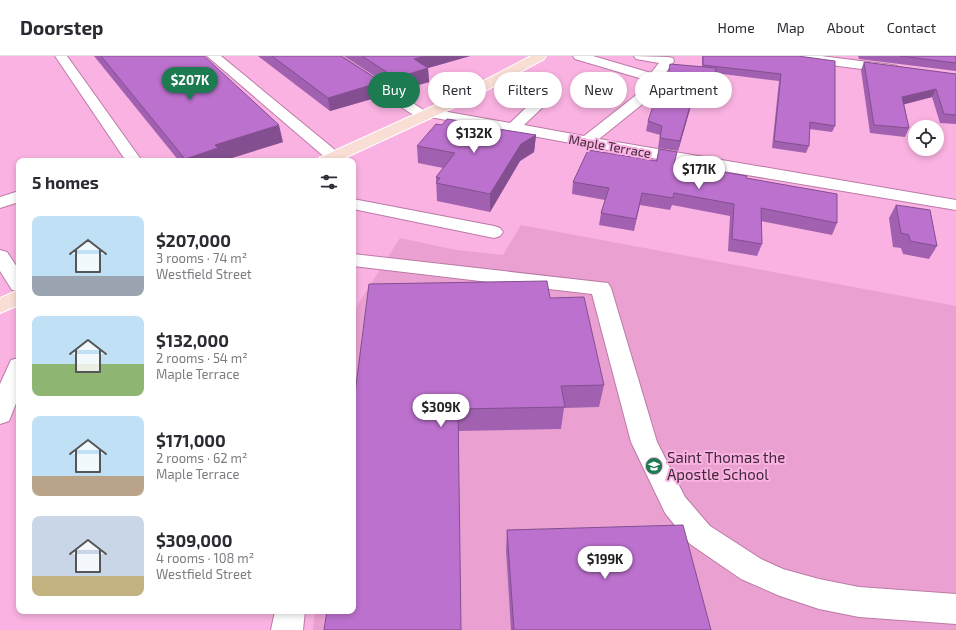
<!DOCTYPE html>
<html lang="en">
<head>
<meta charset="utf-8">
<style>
	body { margin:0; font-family:"Exo 2",sans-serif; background:#f7f7f7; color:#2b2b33; height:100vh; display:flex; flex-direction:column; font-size:15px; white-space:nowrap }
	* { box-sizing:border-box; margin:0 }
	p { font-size:13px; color:#7c7c81 }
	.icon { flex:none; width:22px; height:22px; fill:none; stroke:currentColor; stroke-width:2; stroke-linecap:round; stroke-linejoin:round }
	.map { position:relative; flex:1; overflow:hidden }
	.sheet { position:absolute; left:16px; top:102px; width:340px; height:456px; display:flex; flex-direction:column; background:#fff; border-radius:8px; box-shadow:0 2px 6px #0003 }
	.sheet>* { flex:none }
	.guide { position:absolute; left:368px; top:16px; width:380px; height:36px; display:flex; gap:8px }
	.buttons { position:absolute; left:908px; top:64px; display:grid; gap:8px }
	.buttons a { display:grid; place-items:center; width:36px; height:36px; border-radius:50%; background:#fff; box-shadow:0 2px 6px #0003; font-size:20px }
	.price { position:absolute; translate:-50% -34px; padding:0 9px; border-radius:14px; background:#fff; color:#222; font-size:13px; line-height:26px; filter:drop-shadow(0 1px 2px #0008) }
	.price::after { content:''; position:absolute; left:50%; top:24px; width:12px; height:9px; margin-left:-6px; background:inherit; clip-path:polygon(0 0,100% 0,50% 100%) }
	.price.active { background:#1d7b52; color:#fff }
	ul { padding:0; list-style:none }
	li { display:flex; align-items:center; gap:12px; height:100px; padding:0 16px }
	li span { display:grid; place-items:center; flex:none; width:112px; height:80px; border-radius:8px; color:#555 }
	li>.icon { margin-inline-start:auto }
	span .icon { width:48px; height:48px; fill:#fffc; stroke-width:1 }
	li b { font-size:17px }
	h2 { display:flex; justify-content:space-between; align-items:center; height:48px; padding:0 16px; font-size:17px }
	.chip { padding:0 14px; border-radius:18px; background:#fff; box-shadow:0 2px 6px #0003; font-size:14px; line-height:36px }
	.chip.active { background:#1d7b52; color:#fff }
	header { display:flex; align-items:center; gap:24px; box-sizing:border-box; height:56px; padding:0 20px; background:#fff; border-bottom:1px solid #e1e1e2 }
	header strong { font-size:19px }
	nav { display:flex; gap:22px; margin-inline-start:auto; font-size:14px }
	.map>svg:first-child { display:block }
	.built { fill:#eaa1d2 }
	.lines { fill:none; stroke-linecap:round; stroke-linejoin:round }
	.minor-casing { stroke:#bc7aa7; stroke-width:2 }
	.major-casing { stroke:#fff; stroke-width:2 }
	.minor { fill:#fff; fill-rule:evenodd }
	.major { fill:#f9ded5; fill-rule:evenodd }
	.wall { fill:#a161b0 }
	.shaded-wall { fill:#834f90 }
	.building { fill:#bb71cd; stroke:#834f90 }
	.labels { text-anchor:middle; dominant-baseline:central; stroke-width:4; stroke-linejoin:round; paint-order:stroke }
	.far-street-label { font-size:13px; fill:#422739; stroke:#f9b2e1 }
	.poi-label { font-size:15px; fill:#422739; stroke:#f9b2e1; text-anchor:start }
</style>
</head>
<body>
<header>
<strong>Doorstep</strong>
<nav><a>Home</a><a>Map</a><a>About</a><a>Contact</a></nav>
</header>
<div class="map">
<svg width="956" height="574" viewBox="0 0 956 574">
	<rect width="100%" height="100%" fill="#f9b2e1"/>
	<!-- built -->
	<path class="built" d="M521,169L956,250V574H313L315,555H353V265L355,253L400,182L456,194L503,199Z"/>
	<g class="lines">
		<defs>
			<g id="minor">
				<path d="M55,0H67L142,105H126Z"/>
				<path d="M207,0H221L340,98L342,101L340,104H328Z"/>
				<path d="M326,0H341L425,55L431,53L510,67L535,43L540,42L545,43L547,46L545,49L524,69L584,80L635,40L646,24L575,3L573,0H593L651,17L659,7L636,3L634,0L668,1L673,2L674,5L645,46L599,83L956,144V154L723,115L430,61L424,64L419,63Z"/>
				<path d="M786,0H821L892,9L897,10L898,13L897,16L892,17L792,4L788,3Z"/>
				<path d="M19,135V146L0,152V141Z"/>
				<path d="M353,143L494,170L500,172L503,176L500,180L494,182L353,153Z"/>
				<path d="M0,194L7,196L19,214V235L12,234L0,215Z"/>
				<path d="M353,198L608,227L611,232L657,386L685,441L710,470L761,503L783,513L819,523L859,531L956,538V568L859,561L819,553L780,540L741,523L690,488L665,457L631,386L592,238L353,210Z"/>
				<path d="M19,302V340L9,365L0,368V328L11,304Z"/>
				<path d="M275,555H305L303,574H271Z"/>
			</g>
			<g id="major">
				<path d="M531,0H546L544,3L461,48L338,105H317L319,102L451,42Z"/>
				<path d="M19,234V249L0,257V242Z"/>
			</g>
		</defs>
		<!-- minor casing -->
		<use href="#minor" class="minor-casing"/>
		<!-- major casing -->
		<use href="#major" class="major-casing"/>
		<!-- minor -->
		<use href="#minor" class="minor"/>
		<!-- major -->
		<use href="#major" class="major"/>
	</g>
	<!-- wall -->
	<g class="wall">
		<path d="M94,0H204L283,86L222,105H179Z"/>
		<path d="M258,0H341L381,26L382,40L330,55Z"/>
		<path d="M344,0H470L428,12L429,26L397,35Z"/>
		<path d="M702,0H798L835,70L832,76L809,73V90L806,97L772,92L779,25L715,17L712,39L709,48L692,46L678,95L658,92L660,79L646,75L648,65L666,35L670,8L702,11Z"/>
		<path d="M858,0H956V15L859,3Z"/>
		<path d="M864,6L956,18V68L940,67L932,41L904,48L909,72L905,81L870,77L861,14Z"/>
		<path d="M474,67V69L536,79L534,96L520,105L490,156L437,145L436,121L443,112L418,107L417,90L442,69Z"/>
		<path d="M659,93L674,108L746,122L837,167L832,179L761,165L762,188L757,200L728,195L730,160L672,149L670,154L640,149L634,175L599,169L601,157L605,144L572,138L573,126L656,105Z"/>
		<path d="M896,149L937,190L929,203L903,198L901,192L893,191L889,162Z"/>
		<path d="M550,242L604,329L599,351L564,352L561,373L458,375L353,353Z"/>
		<path d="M507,474L711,574H511L506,494Z"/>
	</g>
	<!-- shaded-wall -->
	<g class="shaded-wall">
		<path d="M425,0H470L414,16V3Z"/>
		<path d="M428,12L429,26L397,35L396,22Z"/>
		<path d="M381,26L382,40L330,55L328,42Z"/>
		<path d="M936,33L932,41L898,50L902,41Z"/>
		<path d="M694,36L692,46L678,95L680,85Z"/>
		<path d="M279,69L283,86L222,105H186L185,103L215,89Z"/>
		<path d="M536,79L534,96L520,105L490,156V138L521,88Z"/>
		<path d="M458,353V375L461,574Z"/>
	</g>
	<!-- building -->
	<g class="building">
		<path d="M101,0H204L279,69L215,89L218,92L185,103Z"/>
		<path d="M272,0H341L381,26L328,42Z"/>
		<path d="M362,0H425L414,3L428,12L396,22Z"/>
		<path d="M703,0H798L835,5V70L810,66L809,90L774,85L781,18L703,9Z"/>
		<path d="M900,0H956V7Z"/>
		<path d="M864,6L956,18V59L944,58L936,33L902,41L909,72L874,69Z"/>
		<path d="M670,8L716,12L712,39L694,36L680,85L660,82L662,70L648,65L659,32L666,35Z"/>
		<path d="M447,63L474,67L473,69L536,79L521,88L490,138L436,127L440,122L436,121L455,97L417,90L436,68L442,69Z"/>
		<path d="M659,93L677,96L674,108L747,120L746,122L837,138V167L761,152L762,188L732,183L734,148L674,137L673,142L642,137L636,163L601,157L609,132L573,126L588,94L657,105Z"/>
		<path d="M896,149L930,154L937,190L910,185L909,179L901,177Z"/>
		<path d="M547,225L550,242L584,241L604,329L561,330L565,351L458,353L461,574H324L327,555H353V353L369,228Z"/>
		<path d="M683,469L711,574H514L507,474Z"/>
	</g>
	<!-- icons -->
	<defs>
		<symbol id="school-disc" viewBox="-11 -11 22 22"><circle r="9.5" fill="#1d7b52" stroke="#f9b2e1"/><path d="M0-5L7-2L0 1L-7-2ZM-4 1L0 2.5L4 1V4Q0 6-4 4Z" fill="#fff"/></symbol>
	</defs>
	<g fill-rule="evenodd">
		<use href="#school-disc" x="644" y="400" width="20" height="20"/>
	</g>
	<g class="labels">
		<!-- far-street labels -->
		<g class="far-street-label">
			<text transform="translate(610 90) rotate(10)">Maple Terrace</text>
		</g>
		<!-- poi labels -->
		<g class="poi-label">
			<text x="667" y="401">Saint Thomas the<tspan x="667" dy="17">Apostle School</tspan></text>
		</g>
	</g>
</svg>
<div class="buttons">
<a><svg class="icon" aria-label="locate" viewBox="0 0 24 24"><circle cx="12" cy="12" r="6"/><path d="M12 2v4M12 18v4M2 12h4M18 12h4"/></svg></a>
</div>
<b class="price active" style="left:190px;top:45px">$207K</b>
<b class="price" style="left:474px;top:98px">$132K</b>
<b class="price" style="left:699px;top:134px">$171K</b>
<b class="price" style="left:441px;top:372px">$309K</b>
<b class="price" style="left:605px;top:524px">$199K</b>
<div class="guide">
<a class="chip active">Buy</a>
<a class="chip">Rent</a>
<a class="chip">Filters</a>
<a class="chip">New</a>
<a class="chip">Apartment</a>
</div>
<section class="sheet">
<h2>5 homes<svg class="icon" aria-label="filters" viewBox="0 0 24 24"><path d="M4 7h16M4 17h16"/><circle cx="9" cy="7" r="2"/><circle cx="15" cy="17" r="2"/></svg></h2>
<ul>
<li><span style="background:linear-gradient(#bfe0f5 75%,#9aa5b1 0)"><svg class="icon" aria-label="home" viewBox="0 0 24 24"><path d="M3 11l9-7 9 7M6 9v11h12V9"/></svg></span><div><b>$207,000</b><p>3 rooms · 74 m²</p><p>Westfield Street</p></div></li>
<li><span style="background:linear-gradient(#bfe0f5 60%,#8fb573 0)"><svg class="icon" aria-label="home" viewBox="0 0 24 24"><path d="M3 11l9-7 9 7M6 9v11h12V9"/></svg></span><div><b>$132,000</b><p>2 rooms · 54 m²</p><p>Maple Terrace</p></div></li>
<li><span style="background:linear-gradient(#bfe0f5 75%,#b9a48a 0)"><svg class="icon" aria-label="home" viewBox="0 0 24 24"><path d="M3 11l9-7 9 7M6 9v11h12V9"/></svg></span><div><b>$171,000</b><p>2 rooms · 62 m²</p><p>Maple Terrace</p></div></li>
<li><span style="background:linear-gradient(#c9d6e8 75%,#c2b280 0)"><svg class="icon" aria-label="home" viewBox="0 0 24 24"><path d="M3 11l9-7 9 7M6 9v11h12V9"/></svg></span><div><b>$309,000</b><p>4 rooms · 108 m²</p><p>Westfield Street</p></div></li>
</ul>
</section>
</div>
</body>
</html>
